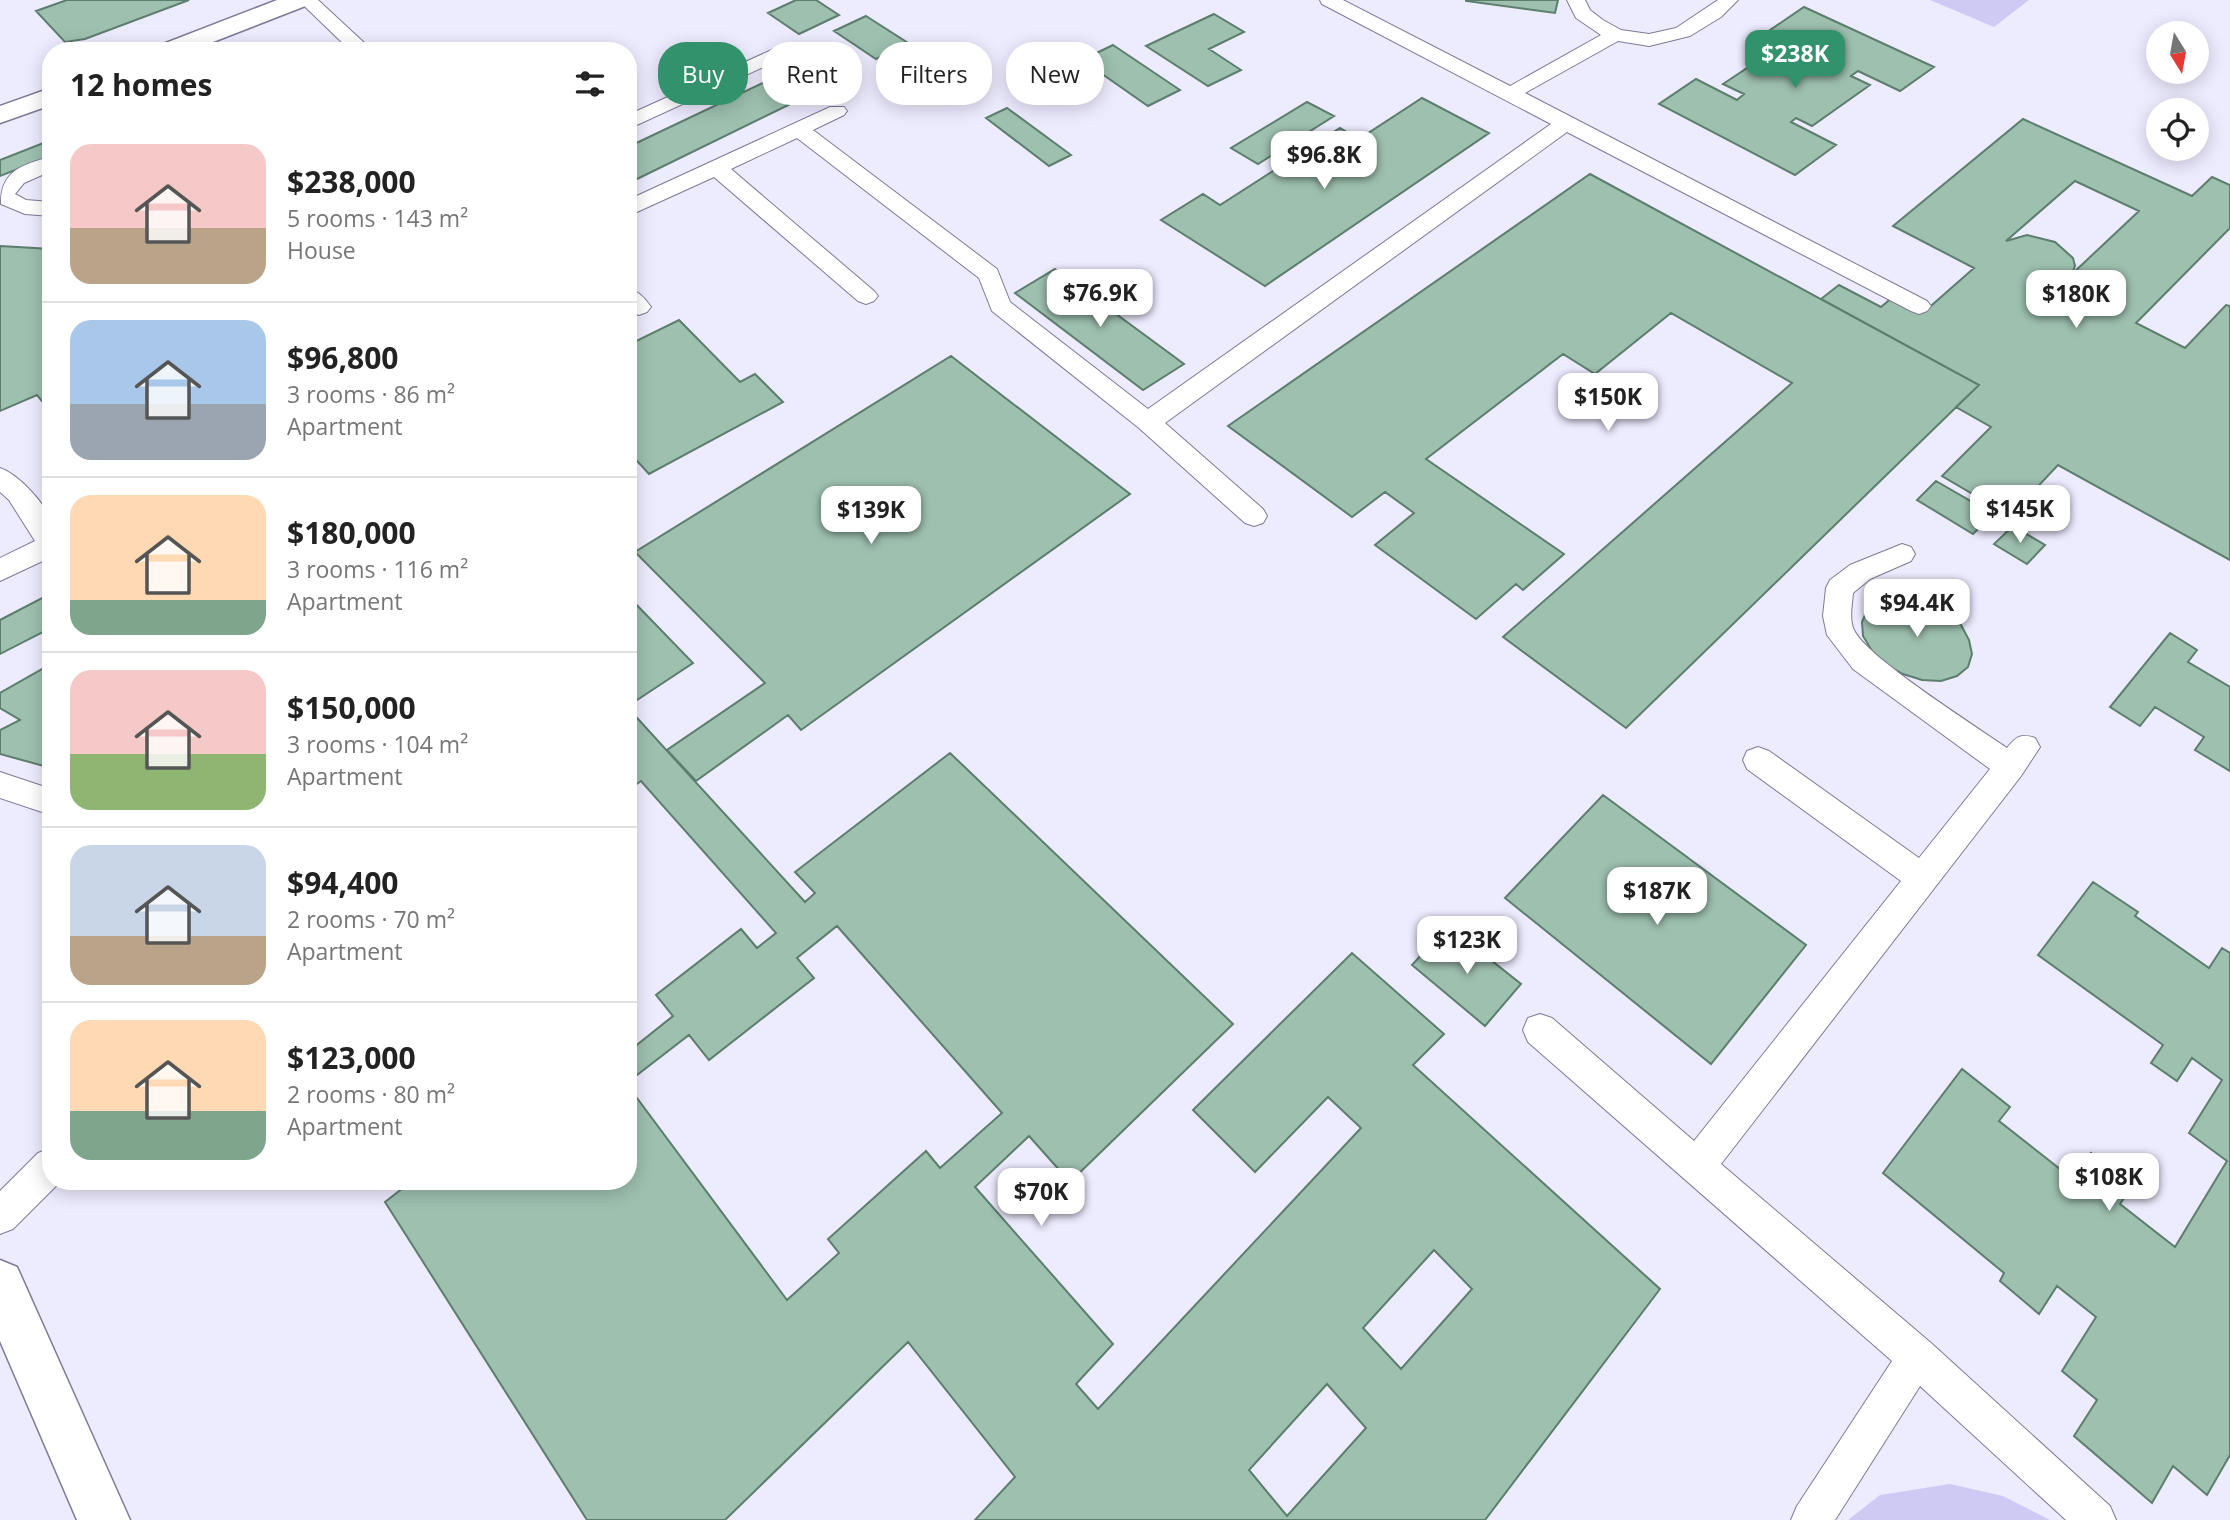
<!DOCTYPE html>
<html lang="en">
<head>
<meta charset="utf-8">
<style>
  :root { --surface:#fff; --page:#f2f2f2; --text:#222; --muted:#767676; --line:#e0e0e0; --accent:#32926c }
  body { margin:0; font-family:"Open Sans",sans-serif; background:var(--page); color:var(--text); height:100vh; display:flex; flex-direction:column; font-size:26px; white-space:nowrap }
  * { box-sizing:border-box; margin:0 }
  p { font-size:23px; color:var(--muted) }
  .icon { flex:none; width:38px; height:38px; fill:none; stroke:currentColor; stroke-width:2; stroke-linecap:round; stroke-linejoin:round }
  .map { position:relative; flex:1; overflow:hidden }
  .panel { position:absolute; left:42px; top:42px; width:595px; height:1148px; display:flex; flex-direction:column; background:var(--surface); border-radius:28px; box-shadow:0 4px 18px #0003 }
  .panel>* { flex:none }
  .banner { position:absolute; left:658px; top:42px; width:665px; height:63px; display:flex; gap:14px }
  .needle { width:46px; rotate:169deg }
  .fabs { position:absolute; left:2146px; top:21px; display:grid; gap:14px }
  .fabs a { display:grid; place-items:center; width:63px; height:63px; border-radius:50%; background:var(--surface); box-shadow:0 4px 18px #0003; font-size:35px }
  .price { position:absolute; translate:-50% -60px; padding:0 16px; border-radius:14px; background:#fff; color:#222; font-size:23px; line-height:46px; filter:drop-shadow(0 2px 4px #0008) }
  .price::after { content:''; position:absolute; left:50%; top:42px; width:21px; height:16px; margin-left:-10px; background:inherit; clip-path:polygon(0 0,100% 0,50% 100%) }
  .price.current { background:var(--accent); color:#fff }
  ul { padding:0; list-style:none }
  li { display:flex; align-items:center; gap:21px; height:175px; padding:0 28px }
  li+li { border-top:2px solid var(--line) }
  li span { display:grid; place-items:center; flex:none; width:196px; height:140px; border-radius:21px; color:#555 }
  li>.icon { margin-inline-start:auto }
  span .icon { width:84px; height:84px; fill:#fffc; stroke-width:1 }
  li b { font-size:30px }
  h2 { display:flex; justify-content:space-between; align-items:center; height:84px; padding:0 28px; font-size:30px }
  .chip { padding:0 24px; border-radius:28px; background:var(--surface); box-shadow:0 4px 18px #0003; font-size:24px; line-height:63px }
  .chip.current { background:var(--accent); color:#fff }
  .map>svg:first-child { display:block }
  .green { fill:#cfcaf4 }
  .building { fill:#9ec0af; stroke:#5d7d6d; stroke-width:2; fill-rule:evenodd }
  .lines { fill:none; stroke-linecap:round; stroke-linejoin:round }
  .lane-casing { stroke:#7e7a97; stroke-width:2 }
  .street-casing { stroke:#7e7a97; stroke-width:3 }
  .lane { fill:#fff; fill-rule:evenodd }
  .street { fill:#fff; fill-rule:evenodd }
</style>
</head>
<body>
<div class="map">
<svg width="2230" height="1520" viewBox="0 0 2230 1520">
  <rect width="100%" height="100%" fill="#edebfe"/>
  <path class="green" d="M1930,0h99l-35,27z
    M1950,1484l53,12 47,24h-202l32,-25z"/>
  <path class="building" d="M67,0h122l-104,39 -20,3 -29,-31z
    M796,0h20l23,15 -40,19 -31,-21z
    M1558,0l-3,13 -89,-12v-1z
    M1804,7l130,60 -34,24 -42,-20 -7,5 19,9 -58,41 -16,-8 -5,4 45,23 -41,30 -136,-71 37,-25 41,21 7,-6 -21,-10 60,-40 20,10 7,-5 -40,-19z
    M1214,14l30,18 -35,17 32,21 -33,16 -62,-40z
    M866,16l42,27 -32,16 -42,-28z
    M1113,45l67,45 -32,16 -66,-46z
    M788,71l29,20 -184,90 -5,-4v-30z
    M1422,98l67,35 -224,153 -104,-66 42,-26 17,11 120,-77 19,11z
    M1307,102l27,14 -76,48 -27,-16z
    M1007,108l64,47 -22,11 -63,-48z
    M2023,119l169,77 20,-19 18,8v43l-94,95 49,25 41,-43 4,1v254l-172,-95 -48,51 -68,-40 49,-49 -35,-20 23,-22 -158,-86 18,-14 42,22 13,-11 30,16 50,-44 -81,-42zM2075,181l64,30 -67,63 3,-8 -2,-8 -18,-16 -28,-7 -21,6z
    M51,140v16l-51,20v-16z
    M1590,174l389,211 -353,343 -123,-91 289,-254 -121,-70 -76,61 -32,-20 -137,105 138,95 -41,36 -7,-6 -40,35 -101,-74 39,-32 -29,-21 -33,25 -124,-91z
    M0,246l51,3v163l-14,-17 -37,16z
    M1055,269l129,95 -41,26 -128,-97z
    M679,320l61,62 15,-8 28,28 -134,72 -21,-23v-106z
    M951,356l179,138 -329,236 -13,-15 -92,66 -29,-31 98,-67 -130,-131z
    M1936,481l57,33 -20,20 -56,-34z
    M2013,526l32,19 -18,19 -33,-20z
    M628,596l65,67 -65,43z
    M44,597l7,11v20l-51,26v-34z
    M1893,597l37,6 31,22 8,15 3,14 -4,13 -11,9 -16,5 -19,-1 -19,-6 -18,-10 -13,-13 -9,-15 -1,-14 5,-12 11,-9z
    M2170,633l27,17 -9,12 42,25v84l-35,-21 9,-13 -49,-30 -15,19 -30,-19z
    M51,664v104l-51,-14v-24l20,-10 -20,-12v-15z
    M628,708l177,194 10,-9 -20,-21 155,-119 283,271 -163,158 -41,-46 -54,51 138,157 -37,40 22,25 263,-281 -33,-31 -73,75 -62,-62 159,-157 92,81 -31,31 247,224 -175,231h-510l40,-43 -107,-135 -183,178h-138l-202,-318 27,-21h216v-95l159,214 52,-47 -11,-14 98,-88 14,17 62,-55 -165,-187 -40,32 17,20 -105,82 -20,-25 -61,47v-30l45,-36 -17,-21 85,-66 16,19 19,-15 -135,-152 -13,9zM1434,1250l38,39 -71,80 -38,-41zM1327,1384l39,44 -79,88 -38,-46z
    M1603,795l203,150 -95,119 -206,-166z
    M2093,882l45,30 -3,4 74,52 13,-20 8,5v502l-23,40 -34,-29 -21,37 -78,-67 23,-36 -35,-29 34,-54 -39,-31 -18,28 -39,-33 4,-8 -121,-100 79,-104 48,38 -11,14 75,59 17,-27 42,32 -13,19 55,43 52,-86 -38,-28 33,-53 -30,-22 -15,23 -26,-18 12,-18 -125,-90z
    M1448,926l73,58 -36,42 -73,-61z"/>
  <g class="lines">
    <defs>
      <path id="lane" d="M298,0h20l55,51h-22z
        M1320,0h23l167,86 91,-51 -25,-17 -9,-18h18l5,10 13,10 18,10 28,4 27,-6 42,-28h20l-17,17 -31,19 -41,10 -31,-5 -93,52 402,208 4,5 -4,5 -8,3 -8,-3 -344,-179 -402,291 98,86 4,7 -4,7 -9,3 -9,-3 -106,-95 -147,-117 -13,-33 -182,-140 -66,31 143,122 4,5 -4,5 -8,3 -8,-3 -144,-124 -86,39v-16l202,-93h14l3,4 -3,4 -31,15 184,139 13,33 138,107 403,-285 -229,-120z
        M776,48l10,6 -3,4 -155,71v-14z
        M51,157v14l-27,12 -9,11 11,6 25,2v14l-26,-2 -24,-10c-1,-33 22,-40 50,-47z
        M628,288c10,3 17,10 23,19l-4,5 -8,3 -11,-5z
        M0,468c18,6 48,37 51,56 1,10 0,22 0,33l-51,24v-23l35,-17 -26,-41 -9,-8z
        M1902,544l9,3 4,7 -4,7 -41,18 -17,14c-1,12 -4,26 1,37 12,27 123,97 153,118 9,-11 14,-15 28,-10l5,9 -19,29 -300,388 210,179 179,163 6,14h-50l-146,-134 -85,134h-44l6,-14 95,-145 -364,-319 -5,-12 5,-12 12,-4 12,4 142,123 207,-260 -154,-112 -4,-9 4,-9 11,-4 11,4 150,107 71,-89 -137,-100 -26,-34 -4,-19 3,-28 4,-8 20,-15z
        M0,772l51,17v26l-51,-17z
        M51,1148v33h10l-48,48 -13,5v-43l38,-38z"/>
      <path id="street" d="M277,0h34l-3,5 -118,46h-35l3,-5z
        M51,88v17l-51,18v-17z
        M0,1260l17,7 113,253h-53l-77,-179z"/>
    </defs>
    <use href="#lane" class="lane-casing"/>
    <use href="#street" class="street-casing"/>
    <use href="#lane" class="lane"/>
    <use href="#street" class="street"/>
  </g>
</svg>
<div class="fabs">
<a><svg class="needle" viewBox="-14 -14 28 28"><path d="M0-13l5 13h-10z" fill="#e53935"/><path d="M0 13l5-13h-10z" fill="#767676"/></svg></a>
<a><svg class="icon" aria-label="locate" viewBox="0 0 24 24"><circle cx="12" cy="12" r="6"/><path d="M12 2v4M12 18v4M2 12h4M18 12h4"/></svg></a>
</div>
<b class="price current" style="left:1795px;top:90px">$238K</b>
<b class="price" style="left:1324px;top:191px">$96.8K</b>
<b class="price" style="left:1100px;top:329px">$76.9K</b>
<b class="price" style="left:2076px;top:330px">$180K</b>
<b class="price" style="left:1608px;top:433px">$150K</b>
<b class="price" style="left:2020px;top:545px">$145K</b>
<b class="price" style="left:871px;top:546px">$139K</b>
<b class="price" style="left:1917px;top:639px">$94.4K</b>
<b class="price" style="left:1657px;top:927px">$187K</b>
<b class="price" style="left:1467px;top:976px">$123K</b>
<b class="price" style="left:2109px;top:1213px">$108K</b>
<b class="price" style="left:1041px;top:1228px">$70K</b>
<div class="banner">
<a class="chip current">Buy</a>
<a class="chip">Rent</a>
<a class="chip">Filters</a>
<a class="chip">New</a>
</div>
<section class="panel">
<h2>12 homes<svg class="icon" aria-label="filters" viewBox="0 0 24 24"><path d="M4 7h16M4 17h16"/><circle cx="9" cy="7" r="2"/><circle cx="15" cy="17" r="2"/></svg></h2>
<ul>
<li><span style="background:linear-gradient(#f6c9c9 60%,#b9a48a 0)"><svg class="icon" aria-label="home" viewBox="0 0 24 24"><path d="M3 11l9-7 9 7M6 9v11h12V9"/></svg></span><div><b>$238,000</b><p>5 rooms · 143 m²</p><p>House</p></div></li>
<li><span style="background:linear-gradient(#a9c7e8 60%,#9aa5b1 0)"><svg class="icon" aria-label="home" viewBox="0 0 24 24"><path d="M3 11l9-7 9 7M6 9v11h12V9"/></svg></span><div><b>$96,800</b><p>3 rooms · 86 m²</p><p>Apartment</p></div></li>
<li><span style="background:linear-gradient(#ffd9b3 75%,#7fa58c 0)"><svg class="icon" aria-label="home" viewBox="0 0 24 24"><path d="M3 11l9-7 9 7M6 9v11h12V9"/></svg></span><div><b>$180,000</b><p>3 rooms · 116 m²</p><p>Apartment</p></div></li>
<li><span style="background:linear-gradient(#f6c9c9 60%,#8fb573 0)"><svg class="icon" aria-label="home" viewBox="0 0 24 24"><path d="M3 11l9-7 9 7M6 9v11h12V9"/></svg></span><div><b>$150,000</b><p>3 rooms · 104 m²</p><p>Apartment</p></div></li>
<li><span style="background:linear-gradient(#c9d6e8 65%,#b9a48a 0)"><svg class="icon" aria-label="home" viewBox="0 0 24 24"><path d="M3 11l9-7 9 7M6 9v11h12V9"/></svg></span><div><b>$94,400</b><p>2 rooms · 70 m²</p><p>Apartment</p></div></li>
<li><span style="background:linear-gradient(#ffd9b3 65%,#7fa58c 0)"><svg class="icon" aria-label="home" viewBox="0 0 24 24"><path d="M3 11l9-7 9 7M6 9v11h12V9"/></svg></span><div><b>$123,000</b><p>2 rooms · 80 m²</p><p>Apartment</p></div></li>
</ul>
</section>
</div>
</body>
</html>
